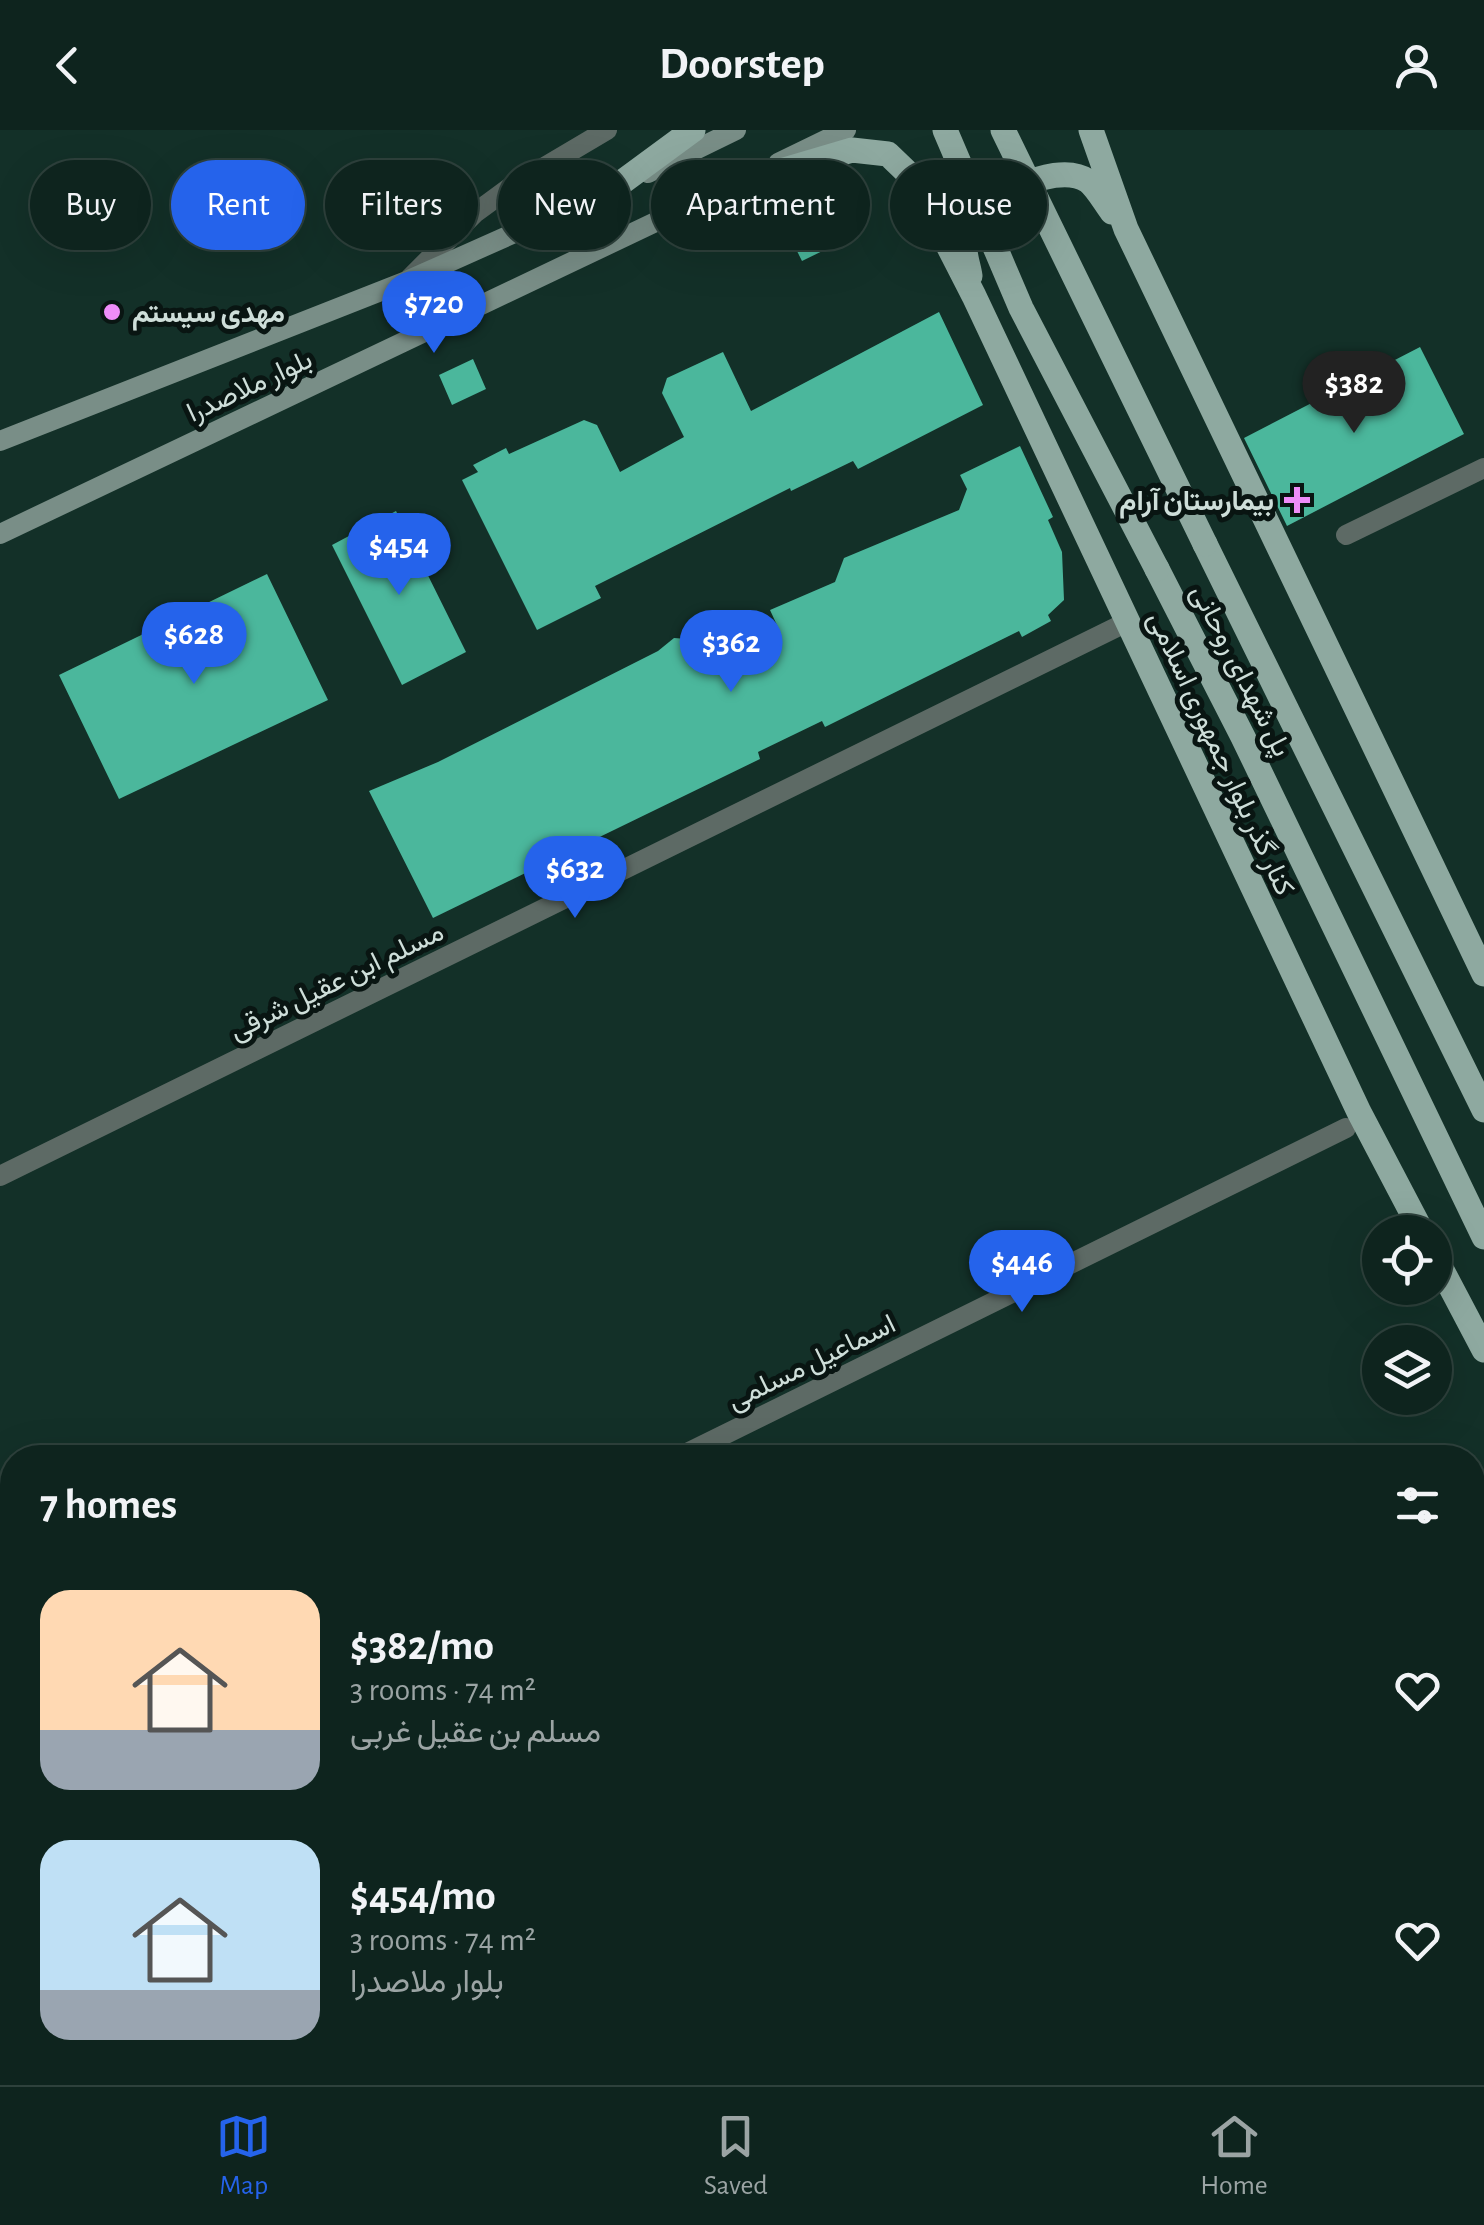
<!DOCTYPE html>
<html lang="en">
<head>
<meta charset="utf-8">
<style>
  :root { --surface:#0e241e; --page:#1c302b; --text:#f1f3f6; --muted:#9ba4a4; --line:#2e413c; --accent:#2563eb }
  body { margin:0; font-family:"Alegreya Sans",Vazirmatn,sans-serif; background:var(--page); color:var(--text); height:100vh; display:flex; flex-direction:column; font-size:38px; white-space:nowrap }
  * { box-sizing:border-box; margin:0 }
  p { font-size:32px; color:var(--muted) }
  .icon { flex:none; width:55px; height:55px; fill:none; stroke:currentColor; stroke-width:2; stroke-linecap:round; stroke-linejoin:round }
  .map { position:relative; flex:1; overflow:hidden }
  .side { position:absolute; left:0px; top:1315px; width:1485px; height:640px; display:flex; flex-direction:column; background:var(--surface); border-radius:40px 40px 0 0; box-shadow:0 10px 40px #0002,0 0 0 2px var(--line) }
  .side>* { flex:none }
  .guide { position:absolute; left:30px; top:30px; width:1425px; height:90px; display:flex; gap:20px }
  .tools { position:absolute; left:1362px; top:1085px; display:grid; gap:20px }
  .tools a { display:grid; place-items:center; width:90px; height:90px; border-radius:50%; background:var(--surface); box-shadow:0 10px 40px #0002,0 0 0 2px var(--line); font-size:50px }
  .price { position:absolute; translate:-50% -85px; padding:0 22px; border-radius:35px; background:var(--accent); color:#fff; font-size:32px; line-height:65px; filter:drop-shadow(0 2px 5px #0008) }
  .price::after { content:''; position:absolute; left:50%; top:60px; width:30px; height:22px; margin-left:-15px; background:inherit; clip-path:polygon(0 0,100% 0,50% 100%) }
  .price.active { background:#222; color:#fff }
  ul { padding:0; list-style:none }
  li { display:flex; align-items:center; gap:30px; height:250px; padding:0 40px }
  li span { display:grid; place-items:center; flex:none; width:280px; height:200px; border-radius:30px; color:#555 }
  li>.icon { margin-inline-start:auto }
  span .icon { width:120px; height:120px; fill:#fffc; stroke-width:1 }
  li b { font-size:42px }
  h2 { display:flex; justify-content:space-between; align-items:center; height:120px; padding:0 40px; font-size:42px }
  .tag { padding:0 35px; border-radius:45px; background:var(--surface); box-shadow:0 10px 40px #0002,0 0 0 2px var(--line); font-size:35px; line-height:90px }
  .tag.active { background:var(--accent); color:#fff }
  header { display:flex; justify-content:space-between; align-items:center; height:130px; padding:0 40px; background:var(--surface); font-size:45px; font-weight:600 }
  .tabs { display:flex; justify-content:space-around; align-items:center; height:140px; border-top:2px solid var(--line); background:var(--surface); font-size:28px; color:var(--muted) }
  .tabs a { display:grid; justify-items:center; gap:5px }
  .tabs .active { color:var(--accent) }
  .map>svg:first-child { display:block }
  .green { fill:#0c4235 }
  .building { fill:#4bb79c }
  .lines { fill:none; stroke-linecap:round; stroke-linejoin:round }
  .street { stroke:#5d6a65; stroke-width:20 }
  .secondary { stroke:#798e87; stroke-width:20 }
  .primary { stroke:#8ea9a0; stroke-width:25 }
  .primary-bridge { stroke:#8ea9a0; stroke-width:25 }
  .poi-dot { fill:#ee8cf8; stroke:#091512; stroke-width:4 }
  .labels { text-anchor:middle; stroke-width:10; stroke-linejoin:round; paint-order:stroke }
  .poi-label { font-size:28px; font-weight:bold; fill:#ceded9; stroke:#091512; text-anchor:start }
  .street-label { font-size:28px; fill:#ceded9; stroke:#091512 }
</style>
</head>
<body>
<header><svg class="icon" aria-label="back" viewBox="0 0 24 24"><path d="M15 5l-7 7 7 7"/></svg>Doorstep<svg class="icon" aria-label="person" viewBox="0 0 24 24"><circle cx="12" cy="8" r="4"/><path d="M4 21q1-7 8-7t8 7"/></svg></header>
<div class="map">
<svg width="1484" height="1955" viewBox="0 0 1484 1955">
  <rect width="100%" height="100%" fill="#133028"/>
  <path class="green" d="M229,1943h106l6,12h-106z"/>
  <path class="building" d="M823,67l22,43 -43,21 -21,-42z
    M939,182l44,93 -125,64 -5,-8 -62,30 -1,-3 -195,98 6,12 -64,32 -75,-150 16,-8 -5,-7 33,-17 3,6 75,-34 13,5 23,47 64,-35 -22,-44 5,-15 56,-26 28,59z
    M1420,217l44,87 -177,92 -43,-88z
    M473,229l13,30 -34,16 -13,-30z
    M1020,316l33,71 -5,3 14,32 2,48 -16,15 3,6 -29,16 -3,-6 -194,96 -3,-6 -64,31 2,7 -327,159 -64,-127 69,-29 220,-111 16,-13 28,2 13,27 66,-33 -11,-24 65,-28 9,-24 115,-48 8,-21 -7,-14z
    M396,381l70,141 -64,33 -70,-140z
    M267,444l61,126 -209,99 -60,-124z"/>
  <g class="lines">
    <path class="street" d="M410,148l65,-65 34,-25 98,-58
      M1346,405l138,-67
      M0,1046l1127,-554
      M677,1328l669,-330
      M1472,1498l12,-6
      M0,1545l12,26
      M0,1661l12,-6
      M1472,1790l12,-6
      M0,1932l12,-6
      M189,1942l6,13
      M930,1942l6,13
      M992,1942l6,13
      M541,1955l26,-13
      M1129,1955l27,-13"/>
    <path class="secondary" d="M778,33l68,-33
      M648,43l88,-43
      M0,311l409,-161 213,-95
      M0,404l748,-356"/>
    <path class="primary" d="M1091,0l35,99 358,745
      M737,54l115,-34 36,4 26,25 60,117 385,816 63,120
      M610,61l83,-61
      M970,146c-1,-9 -6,-21 -5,-30 3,-40 88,-89 123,-65 9,7 17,22 24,31
      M1205,414l279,566
      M1157,439l86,168 241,500
      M1435,1127l49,93"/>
    <path class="primary-bridge" d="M945,0l76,178 136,261
      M1003,0l202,414"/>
  </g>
  <g class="poi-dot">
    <circle cx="112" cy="182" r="10"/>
    <path d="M1292 355h10v10h10v10h-10v10h-10v-10h-10v-10h10z"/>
  </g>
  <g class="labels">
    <g class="poi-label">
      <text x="132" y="192">مهدی سیستم</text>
      <text x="1274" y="380" text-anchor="end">بیمارستان آرام</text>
    </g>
    <g class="street-label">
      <text transform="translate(249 255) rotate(-25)" y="10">بلوار ملاصدرا</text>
      <text transform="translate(1242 540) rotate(63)" y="10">پل شهدای روحانی</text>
      <text transform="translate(1222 623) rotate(65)" y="10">کنار گذر بلوار جمهوری اسلامی</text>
      <text transform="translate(336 850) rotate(-26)" y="10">مسلم ابن عقیل شرقی</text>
      <text transform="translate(811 1231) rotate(-26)" y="10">اسماعیل مسلمی</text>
    </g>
  </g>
</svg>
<div class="tools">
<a><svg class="icon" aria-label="locate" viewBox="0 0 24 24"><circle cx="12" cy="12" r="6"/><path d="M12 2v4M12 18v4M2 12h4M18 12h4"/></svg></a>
<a><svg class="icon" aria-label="layers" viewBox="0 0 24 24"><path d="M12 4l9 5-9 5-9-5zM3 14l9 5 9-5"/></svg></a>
</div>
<b class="price" style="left:434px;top:226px">$720</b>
<b class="price active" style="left:1354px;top:306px">$382</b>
<b class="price" style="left:399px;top:468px">$454</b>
<b class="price" style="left:194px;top:557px">$628</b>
<b class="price" style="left:731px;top:565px">$362</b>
<b class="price" style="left:575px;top:791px">$632</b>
<b class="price" style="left:1022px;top:1185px">$446</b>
<div class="guide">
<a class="tag">Buy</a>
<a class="tag active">Rent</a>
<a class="tag">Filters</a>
<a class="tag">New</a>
<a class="tag">Apartment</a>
<a class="tag">House</a>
</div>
<section class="side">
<h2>7 homes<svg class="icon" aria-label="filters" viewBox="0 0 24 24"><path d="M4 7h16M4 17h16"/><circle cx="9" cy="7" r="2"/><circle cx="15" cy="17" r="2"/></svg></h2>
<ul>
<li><span style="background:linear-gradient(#ffd9b3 70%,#9aa5b1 0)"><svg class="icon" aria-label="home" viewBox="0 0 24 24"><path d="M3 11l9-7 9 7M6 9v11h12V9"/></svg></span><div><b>$382/mo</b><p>3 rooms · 74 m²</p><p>مسلم بن عقیل غربی</p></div><svg class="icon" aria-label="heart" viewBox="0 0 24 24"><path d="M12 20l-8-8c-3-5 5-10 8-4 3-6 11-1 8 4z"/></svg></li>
<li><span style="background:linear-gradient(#bfe0f5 75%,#9aa5b1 0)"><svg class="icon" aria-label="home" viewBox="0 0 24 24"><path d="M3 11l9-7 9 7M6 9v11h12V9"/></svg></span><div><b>$454/mo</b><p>3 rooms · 74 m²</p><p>بلوار ملاصدرا</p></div><svg class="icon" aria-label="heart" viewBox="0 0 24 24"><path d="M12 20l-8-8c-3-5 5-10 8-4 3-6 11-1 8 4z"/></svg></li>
</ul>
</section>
</div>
<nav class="tabs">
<a class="active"><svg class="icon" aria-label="map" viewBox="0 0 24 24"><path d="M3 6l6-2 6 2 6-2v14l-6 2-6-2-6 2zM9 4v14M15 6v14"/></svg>Map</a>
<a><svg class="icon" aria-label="saved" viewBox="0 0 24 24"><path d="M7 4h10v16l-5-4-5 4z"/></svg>Saved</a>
<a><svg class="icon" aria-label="home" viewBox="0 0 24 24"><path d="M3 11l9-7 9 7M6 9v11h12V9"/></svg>Home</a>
</nav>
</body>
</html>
